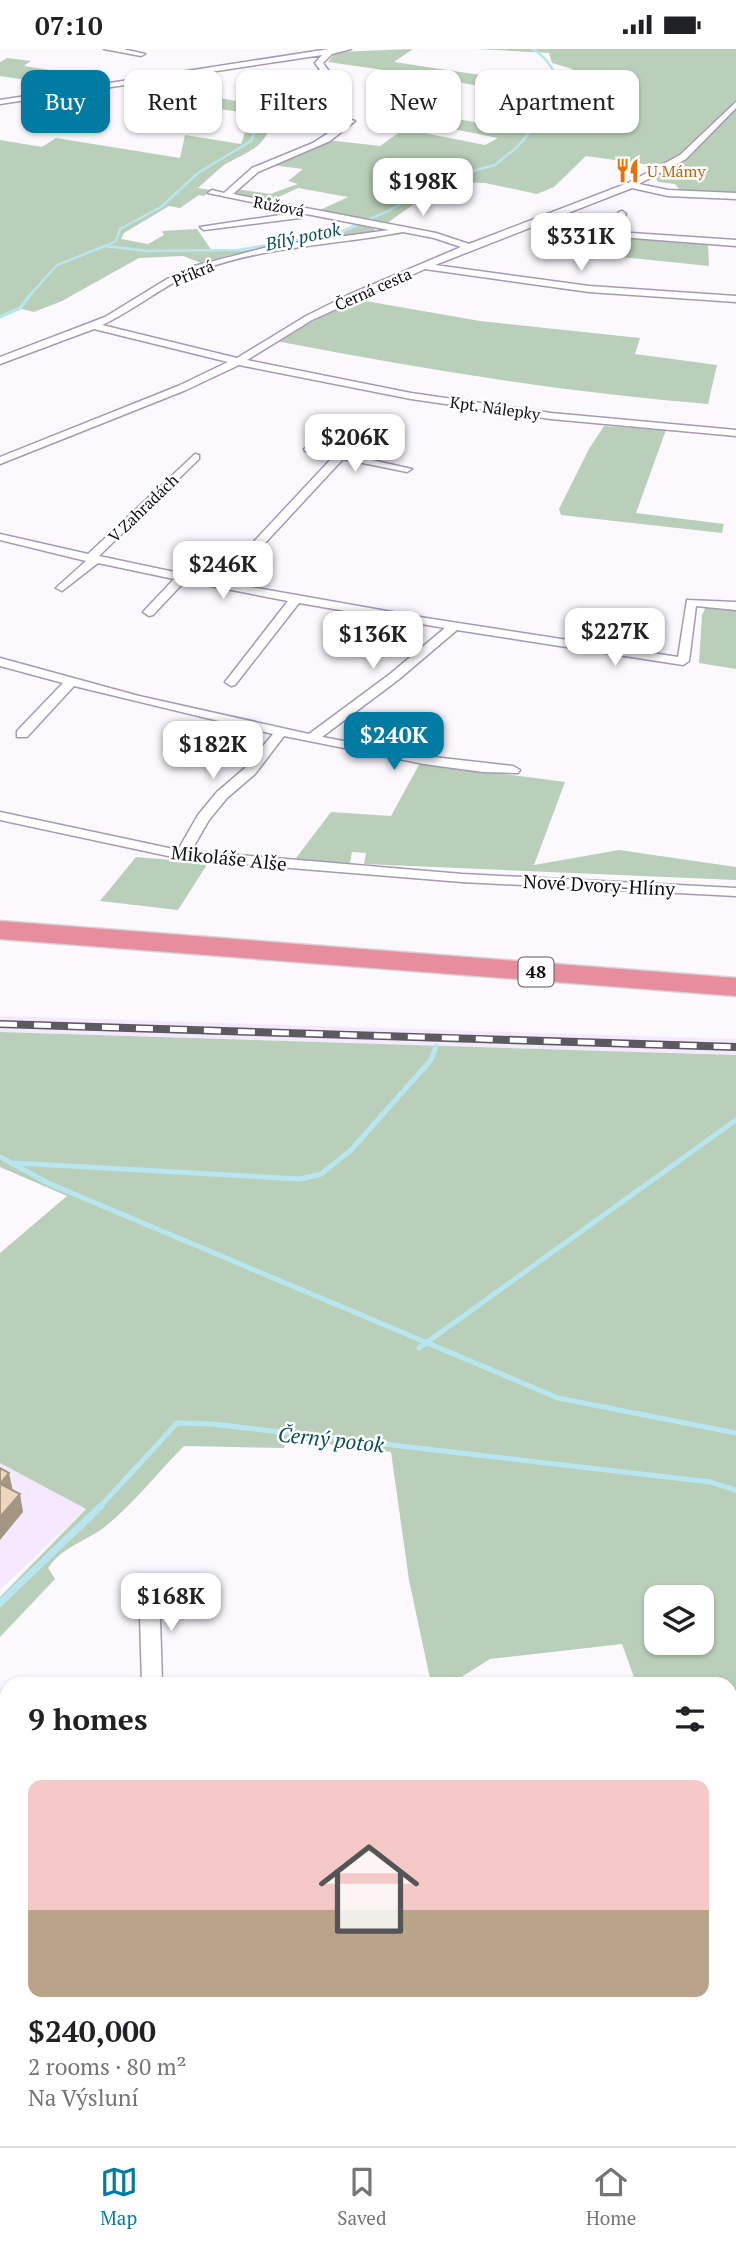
<!DOCTYPE html>
<html lang="en">
<head>
<meta charset="utf-8">
<style>
  :root { --surface:#fff; --page:#f2f2f2; --text:#202124; --muted:#757577; --line:#e0e0e0; --accent:#027ba2 }
  body { margin:0; font-family:"PT Serif",serif; background:var(--page); color:var(--text); height:100vh; display:flex; flex-direction:column; font-size:26px; white-space:nowrap }
  * { box-sizing:border-box; margin:0 }
  p { font-size:23px; color:var(--muted) }
  .icon { flex:none; width:38px; height:38px; fill:none; stroke:currentColor; stroke-width:2; stroke-linecap:round; stroke-linejoin:round }
  .map { position:relative; flex:1; overflow:hidden }
  .side { position:absolute; left:0px; top:1628px; width:737px; height:471px; display:flex; flex-direction:column; background:var(--surface); border-radius:21px 21px 0 0; box-shadow:0 2px 5px #0004 }
  .side>* { flex:none }
  .guide { position:absolute; left:21px; top:21px; width:695px; height:63px; display:flex; gap:14px }
  .buttons { position:absolute; left:644px; top:1536px; display:grid; gap:14px }
  .buttons a { display:grid; place-items:center; width:70px; height:70px; border-radius:14px; background:var(--surface); box-shadow:0 2px 5px #0004; font-size:35px }
  .price { position:absolute; translate:-50% -60px; padding:0 16px; border-radius:14px; background:#fff; color:#222; font-size:23px; line-height:46px; filter:drop-shadow(0 2px 4px #0008) }
  .price::after { content:''; position:absolute; left:50%; top:42px; width:21px; height:16px; margin-left:-10px; background:inherit; clip-path:polygon(0 0,100% 0,50% 100%) }
  .price.active { background:var(--accent); color:#fff }
  ul { padding:0; list-style:none }
  li { display:grid; align-content:center; gap:14px; height:371px; padding:0 28px }
  li span { display:grid; place-items:center; height:217px; border-radius:14px; color:#555 }
  li>.icon { margin-inline-start:auto }
  span .icon { width:126px; height:126px; fill:#fffc; stroke-width:1 }
  li b { font-size:30px }
  h2 { display:flex; justify-content:space-between; align-items:center; height:84px; padding:0 28px; font-size:30px }
  .chip { padding:0 24px; border-radius:14px; background:var(--surface); box-shadow:0 2px 5px #0004; font-size:24px; line-height:63px }
  .chip.active { background:var(--accent); color:#fff }
  .status { display:flex; justify-content:space-between; align-items:center; height:49px; padding:0 35px; background:var(--surface); direction:ltr }
  .status svg { height:19px; fill:currentColor }
  .dock { display:flex; justify-content:space-around; align-items:center; height:98px; border-top:2px solid var(--line); background:var(--surface); font-size:19px; color:var(--muted) }
  .dock a { display:grid; justify-items:center; gap:4px }
  .dock .active { color:var(--accent) }
  .map>svg:first-child { display:block }
  .built { fill:#f5e9ff }
  .green { fill:#bacfb9; fill-rule:evenodd }
  .lines { fill:none; stroke-linecap:round; stroke-linejoin:round }
  .stream-far3 { stroke:#b8e6f0; stroke-width:2.5 }
  .stream-far2 { stroke:#b8e6f0; stroke-width:3.5 }
  .stream-far1 { stroke:#b8e6f0; stroke-width:5 }
  .stream { stroke:#b8e6f0; stroke-width:7 }
  .street-casing { stroke:#a799b4; stroke-width:3 }
  .highway-casing { stroke:#d4d3d5; stroke-width:3 }
  .street { fill:#fff; fill-rule:evenodd }
  .highway { fill:#e88d9e; fill-rule:evenodd }
  .rail-casing { stroke:#5d5961; stroke-width:8 }
  .rail { stroke:#fff; stroke-width:5; stroke-dasharray:17; stroke-linecap:butt }
  .shaded-wall { fill:#a59684 }
  .building { fill:#ecd7bd; stroke:#a59684; stroke-width:2 }
  .labels { text-anchor:middle; stroke-width:5; stroke-linejoin:round; paint-order:stroke }
  .far-food-label { font-size:16px; fill:#c56008; stroke:#fff; text-anchor:start }
  .far-street-label { font-size:16px; fill:#100b14; stroke:#fff }
  .far-water-label { font-size:18px; font-style:italic; fill:#0b4e59; stroke:#fff }
  .shield { fill:#fff; stroke:#58545a; stroke-width:2 }
  .shield-label { font-size:18px; font-weight:bold; fill:#100b14 }
  .street-label { font-size:19px; fill:#100b14; stroke:#fff }
  .water-label { font-size:21px; font-style:italic; fill:#0b4e59; stroke:#fff }
</style>
</head>
<body>
<div class="status"><b>07:10</b><svg viewBox="0 0 49 12"><path d="M0 12V9h3v3zM5 12V6h3v6zM10 12V3h3v9zM15 12V0h3v12zM26 1h20v11H26zM47 4h2v5h-2z"/></svg></div>
<div class="map">
<svg width="736" height="2097" viewBox="0 0 736 2097">
  <rect width="100%" height="100%" fill="#fbf8fe"/>
  <path class="built" d="M0,967l736,23v16l-736,-23z
    M0,1414l86,46 -86,81z"/>
  <path class="green" d="M413,0l-19,13 160,24 28,1 -10,-18 -20,-6 -3,-10 -72,-4h259v145l-58,-2 1,-3 -4,-5 -17,-2 -2,-3 4,-4 -3,-9 -71,-10 -32,31 -17,7 -52,-11 -32,-1 -1,5 -31,12 -35,25 -66,-14 28,-13 -50,-9 -28,13 -33,-6v-6l33,5 28,-10 -10,-3 15,-12 -32,-4 57,-25 52,6 24,-17 81,16 13,-7 -95,-19 10,-8 78,14 30,-31 -89,-17 -104,-15 8,-10z
    M7,9l24,3 -7,5 33,5 -18,11 -39,-6v-14z
    M292,31l20,4 -18,21 -43,16 18,3c-1,24 -28,30 -45,41 -9,7 -17,15 -26,23l13,2 -7,6 -5,-1 -19,13 -11,-2 -45,27 -3,6 27,5 16,-9 -2,-4 35,-2 15,22h28l61,-9 36,-7 23,-10 15,3 -1,3 -144,24 -29,8 -18,-7 -44,2 -77,43 -28,11 -12,-3 -22,8v-177l42,7 14,-9 124,20 5,-23 56,9 9,-27 -2,-4 -110,-15 17,-3 8,-7 107,19 22,-15z
    M587,184l121,11 1,22 -136,-14z
    M354,250l126,22 160,17 -5,16 82,11 -9,39c-145,-12 -288,-35 -432,-63z
    M604,377l62,4 -30,83 88,11 -2,9 -161,-18 -2,-6 30,-60z
    M706,558l30,2v60l-37,-6 3,-48z
    M420,714l145,19 -31,83 85,-15 117,17v13l-372,-16 2,-11 -14,-1 -2,11 -43,-1 -11,-4 35,-46 60,4z
    M136,808l72,6 -30,47 -78,-9z
    M0,983l736,23v694l-6,1v-67h-94l-14,-39 -132,15 -38,24h-21l-22,-103 -18,-128 -105,-13 -2,9 -100,-2c-26,26 -50,57 -78,80 -19,15 -43,20 -58,42l7,11 -55,58v-40l86,-88 -86,-46v-210l67,-57 -67,-29zM656,1549h46v45h-46z
    M0,1753l7,3v335h66v6h-73z"/>
  <g class="lines">
    <path class="stream-far3" d="M106,197l10,-5 4,-12 41,-22 37,-34 53,-32 11,-26 37,-25 1,-10 -3,-4
      M29,247l28,-31 48,-19 42,5 91,-1 98,-16 52,-23 59,-33 48,-13 22,-18 53,-61c-19,-8 -16,-26 -38,-37"/>
    <path class="stream-far2" d="M0,268l20,-9 11,-14"/>
    <path class="stream-far1" d="M0,1108l48,26 510,215 178,35
      M16,1114l284,16 21,-5 30,-24 80,-90 5,-14
      M419,1299l317,-228
      M99,1459l78,-85 35,1 498,58 26,8"/>
    <path class="stream" d="M0,1554l101,-97"/>
    <defs>
      <path id="street" d="M104,0h19l22,5 -4,2z
        M329,0h22l-19,5 -9,9 8,11 -30,33 54,14 -25,20 -72,31 -25,22 203,39 33,11 159,-61 52,-28 56,-53v6l-50,51 -47,25 29,6 68,3v6l-68,-3 -36,-8 -197,77 154,21 147,10v6l-147,-10 -164,-23 -113,51 -65,40 164,33 140,20 185,17v6l-185,-17 -140,-20 -172,-34 -53,25 -186,74v-7l178,-71 50,-24 -134,-33 -94,35v-7l105,-40 62,-38 27,-13 78,-20 117,-16 -88,-17 3,2 -4,3 -96,12 -4,-3 100,-15 -92,-19 4,-3 12,3 28,-25 61,-25 32,-21 -52,-13v-6l30,-29 -8,-11 7,-8 -322,49v-4zM403,183l31,6 27,9 -113,48 -42,21 -69,42 -135,-33c35,-16 63,-42 99,-55 65,-24 135,-25 202,-38z
        M622,162l4,3 -10,18 120,8v6l-129,-10 -1,-2 13,-22z
        M309,397l103,23 -5,3 -64,-13 -115,124 198,35 252,39 9,-57 49,2v8l-40,-4 -7,55 -6,4 -226,-35 -59,50 -76,57 102,19 89,10 7,4 -2,3 -35,-1 -59,-8 -140,-28 -29,38 -28,24 -18,22 -18,31 271,23 274,14v8l-274,-14 -280,-23 -182,-39v-8l178,38 20,-35 19,-23 28,-24 28,-34 -199,-48 -47,51h-10v-6l46,-48 -63,-17v-8l139,38 170,38 81,-60 55,-46 -146,-25 -64,82 -4,1 -6,-4 63,-81 -103,-20 -32,34 -4,1 -6,-4 31,-33 -76,-16 -36,28 -6,-3 2,-2 28,-25 -86,-21v-6l88,20 107,-100 4,1v4l-100,97 118,25 116,-124 -28,-6 -1,-2z
        M149,1527l7,3 3,6 3,98h-20l-3,-98 3,-6z
        M0,1729l7,2v20l-7,-2z
        M730,1796l6,3v22l-6,-3z"/>
      <path id="highway" d="M0,872l736,57v18l-736,-57z"/>
    </defs>
    <use href="#street" class="street-casing"/>
    <use href="#highway" class="highway-casing"/>
    <use href="#street" class="street"/>
    <use href="#highway" class="highway"/>
    <defs>
      <path id="rail" d="M0,975l736,23"/>
    </defs>
    <use href="#rail" class="rail-casing"/>
    <use href="#rail" class="rail"/>
  </g>
  <path class="shaded-wall" d="M9,1424l4,18 -13,-7z
    M20,1445l3,18 -23,28v-23z"/>
  <path class="building" d="M0,1419l9,5 -9,11 20,10 -20,23z"/>
  <defs>
    <symbol id="restaurant-bare" viewBox="-9 -9 18 18"><path d="M-5-6h1v4h1v-4h1v4h1v-4h1v5L-1.5 .5V6h-2V.5L-5-1ZM5-6V6H3V1.5H1.5Q1.5-4 5-6Z" fill="#e8710a" stroke="#fff" stroke-width="2.5" paint-order="stroke"/></symbol>
  </defs>
  <g fill-rule="evenodd">
    <use href="#restaurant-bare" x="610" y="104" width="35" height="35"/>
  </g>
  <g class="labels">
    <g class="far-food-label">
      <text x="647" y="128">U Mámy</text>
    </g>
    <g class="far-street-label">
      <text transform="translate(279 157) rotate(11)" y="6">Růžová</text>
      <text transform="translate(193 224) rotate(-23)" y="6">Příkrá</text>
      <text transform="translate(373 240) rotate(-24)" y="6">Černá cesta</text>
      <text transform="translate(495 359) rotate(8)" y="6">Kpt. Nálepky</text>
      <text transform="translate(143 459) rotate(-44)" y="6">V Zahradách</text>
    </g>
    <g class="far-water-label">
      <text transform="translate(303 188) rotate(-12)" y="6">Bílý potok</text>
    </g>
    <rect class="shield" x="518.5" y="908.5" width="35" height="29" rx="5"/>
    <g class="shield-label">
      <text x="536" y="929">48</text>
    </g>
    <g class="street-label">
      <text transform="translate(229 809) rotate(6)" y="7">Mikoláše Alše</text>
      <text transform="translate(599 836) rotate(3)" y="7">Nové Dvory-Hlíny</text>
    </g>
    <g class="water-label">
      <text transform="translate(331 1391) rotate(6)" y="7">Černý potok</text>
    </g>
  </g>
</svg>
<div class="buttons">
<a><svg class="icon" aria-label="layers" viewBox="0 0 24 24"><path d="M12 4l9 5-9 5-9-5zM3 14l9 5 9-5"/></svg></a>
</div>
<b class="price" style="left:423px;top:169px">$198K</b>
<b class="price" style="left:581px;top:224px">$331K</b>
<b class="price" style="left:355px;top:425px">$206K</b>
<b class="price" style="left:223px;top:552px">$246K</b>
<b class="price" style="left:615px;top:619px">$227K</b>
<b class="price" style="left:373px;top:622px">$136K</b>
<b class="price active" style="left:394px;top:723px">$240K</b>
<b class="price" style="left:213px;top:732px">$182K</b>
<b class="price" style="left:171px;top:1584px">$168K</b>
<div class="guide">
<a class="chip active">Buy</a>
<a class="chip">Rent</a>
<a class="chip">Filters</a>
<a class="chip">New</a>
<a class="chip">Apartment</a>
</div>
<section class="side">
<h2>9 homes<svg class="icon" aria-label="filters" viewBox="0 0 24 24"><path d="M4 7h16M4 17h16"/><circle cx="9" cy="7" r="2"/><circle cx="15" cy="17" r="2"/></svg></h2>
<ul>
<li><span style="background:linear-gradient(#f6c9c9 60%,#b9a48a 0)"><svg class="icon" aria-label="home" viewBox="0 0 24 24"><path d="M3 11l9-7 9 7M6 9v11h12V9"/></svg></span><div><b>$240,000</b><p>2 rooms · 80 m²</p><p>Na Výsluní</p></div></li>
</ul>
</section>
</div>
<nav class="dock">
<a class="active"><svg class="icon" aria-label="map" viewBox="0 0 24 24"><path d="M3 6l6-2 6 2 6-2v14l-6 2-6-2-6 2zM9 4v14M15 6v14"/></svg>Map</a>
<a><svg class="icon" aria-label="saved" viewBox="0 0 24 24"><path d="M7 4h10v16l-5-4-5 4z"/></svg>Saved</a>
<a><svg class="icon" aria-label="home" viewBox="0 0 24 24"><path d="M3 11l9-7 9 7M6 9v11h12V9"/></svg>Home</a>
</nav>
</body>
</html>
